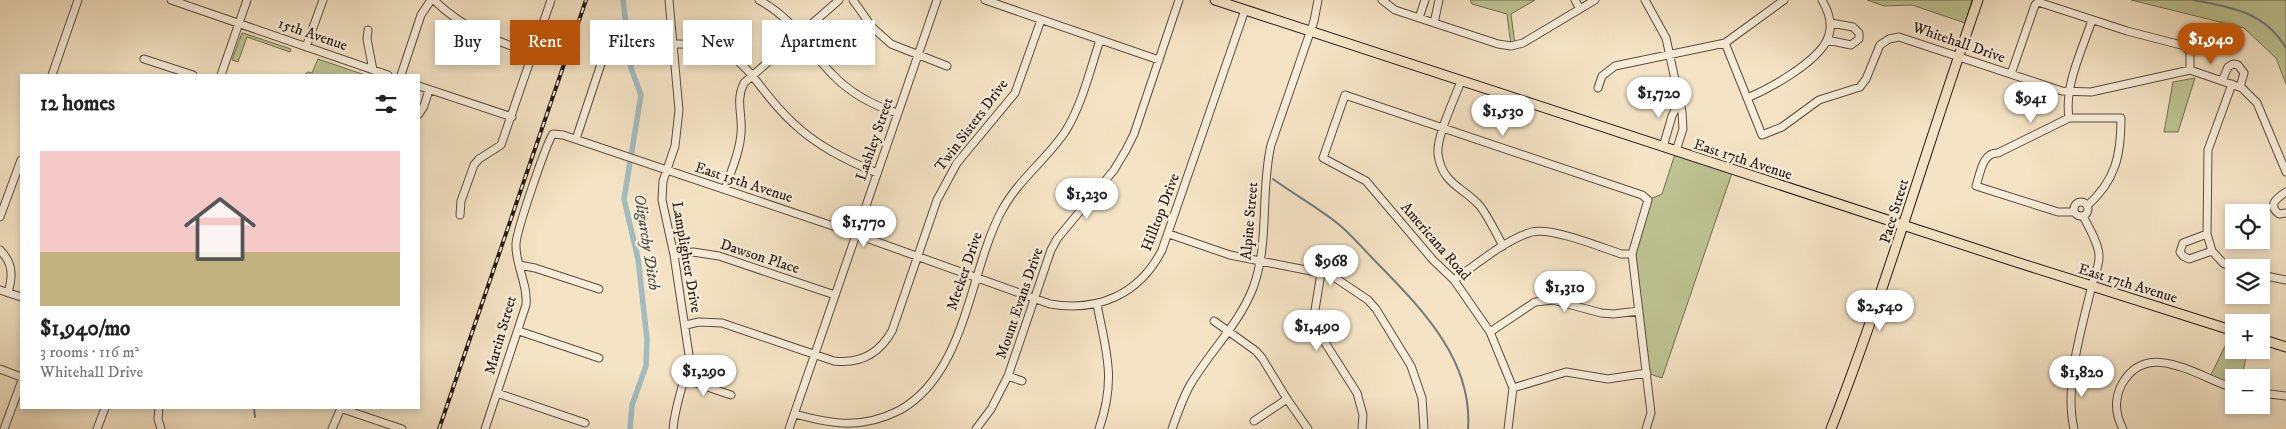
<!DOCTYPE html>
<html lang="en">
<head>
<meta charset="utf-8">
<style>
  :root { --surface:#fff; --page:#f2f2f2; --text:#222; --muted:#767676; --accent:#b45309 }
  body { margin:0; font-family:"IM FELL DW Pica",serif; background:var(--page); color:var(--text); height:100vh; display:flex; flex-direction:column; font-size:19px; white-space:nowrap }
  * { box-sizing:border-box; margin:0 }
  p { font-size:16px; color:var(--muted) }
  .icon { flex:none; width:28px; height:28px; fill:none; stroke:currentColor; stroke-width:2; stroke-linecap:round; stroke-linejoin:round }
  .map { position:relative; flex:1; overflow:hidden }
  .side { position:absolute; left:20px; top:74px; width:400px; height:335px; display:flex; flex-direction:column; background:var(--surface); border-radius:0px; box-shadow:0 2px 8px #0003 }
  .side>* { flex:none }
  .hud { position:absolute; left:435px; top:20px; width:475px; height:45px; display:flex; gap:10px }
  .controls { position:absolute; left:2225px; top:204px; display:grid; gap:10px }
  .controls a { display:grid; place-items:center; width:45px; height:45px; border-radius:0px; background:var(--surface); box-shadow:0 2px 8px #0003; font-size:25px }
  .price { position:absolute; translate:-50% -42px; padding:0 11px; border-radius:18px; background:#fff; color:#222; font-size:16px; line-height:32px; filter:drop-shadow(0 1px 2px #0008) }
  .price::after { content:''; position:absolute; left:50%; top:30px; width:15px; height:11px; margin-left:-8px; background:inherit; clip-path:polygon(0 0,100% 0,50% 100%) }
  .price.active { background:var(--accent); color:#fff }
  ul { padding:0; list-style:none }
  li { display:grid; align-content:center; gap:10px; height:265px; padding:0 20px }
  li span { display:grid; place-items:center; height:155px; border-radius:0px; color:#555 }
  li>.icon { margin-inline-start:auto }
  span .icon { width:90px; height:90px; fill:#fffc; stroke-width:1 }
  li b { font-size:21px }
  h2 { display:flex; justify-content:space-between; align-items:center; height:60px; padding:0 20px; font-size:21px }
  .chip { padding:0 18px; border-radius:0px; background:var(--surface); box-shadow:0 2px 8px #0003; font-size:18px; line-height:45px }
  .chip.active { background:var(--accent); color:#fff }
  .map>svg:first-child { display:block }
  .green { fill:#bdc392; stroke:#726e53 }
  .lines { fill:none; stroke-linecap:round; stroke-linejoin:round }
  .stream { stroke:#717a7b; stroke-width:2 }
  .canal { stroke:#a1bbbf; stroke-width:5.5 }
  .minor-casing { stroke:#5b4c40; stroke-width:9 }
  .major-casing { stroke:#281914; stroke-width:11 }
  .minor { stroke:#f8edd9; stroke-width:7 }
  .major { stroke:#f4e3c4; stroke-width:9 }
  .rail-casing { stroke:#281914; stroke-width:4 }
  .rail { stroke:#f8edd9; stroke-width:2; stroke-dasharray:5.5; stroke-linecap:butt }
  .labels { text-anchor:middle; stroke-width:5; stroke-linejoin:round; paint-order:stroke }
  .street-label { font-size:15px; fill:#281914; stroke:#f8edd9 }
  .water-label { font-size:16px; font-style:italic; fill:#525250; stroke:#f8edd9 }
</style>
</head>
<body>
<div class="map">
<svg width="2286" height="429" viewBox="0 0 2286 429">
  <rect width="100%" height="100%" fill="#f4e3c4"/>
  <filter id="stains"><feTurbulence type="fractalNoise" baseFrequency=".004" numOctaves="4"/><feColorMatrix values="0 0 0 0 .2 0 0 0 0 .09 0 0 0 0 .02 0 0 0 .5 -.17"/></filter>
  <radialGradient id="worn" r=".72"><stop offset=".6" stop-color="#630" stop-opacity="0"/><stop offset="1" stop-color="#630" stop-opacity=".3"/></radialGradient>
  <path class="green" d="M1470,0h65l-24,14 4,31 -4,1 -4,-32 -35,-10z
    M1867,0h105l-7,23 -53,-18 -28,1z
    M2131,0h155v84l-10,-26 -32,-30z
    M242,33h1l48,16 -1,3 -43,-15 -9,25 -6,-2z
    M318,59l47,16h-61l4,-3 4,1z
    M2195,78l-17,54h-14l9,-50z
    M1676,151l57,19 -71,208 -15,-5 -15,-119 16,-54 14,-6z
    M2225,346l9,4 13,2 -5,25 -8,1v10l-25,-9z"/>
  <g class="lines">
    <path class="stream" d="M2193,0c39,8 71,11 93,48
      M1273,179c22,16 49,31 69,48 14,13 26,27 40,41 43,44 91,95 86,161
      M254,408l1,9"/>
    <path class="canal" d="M623,0l8,68 10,27 -17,104 14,60 9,80 -1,27 -14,39 -2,24"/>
    <defs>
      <path id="minor" d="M171,0l217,75
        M434,0c28,28 62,41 99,54
        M669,0l10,110 -4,36 -12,35 -1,19 12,55 15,100c-3,25 -14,48 -16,74
        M759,0c38,21 45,46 73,74 18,19 40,31 65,39
        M853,0l19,27 19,17 56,22
        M985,0l174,60
        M1382,0l13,10 103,34 13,2 12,-3 72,-43
        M1575,0l5,9
        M1645,0l21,38 16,74 1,17 -7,22
        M1419,18l6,-18
        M1434,23l5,-23
        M368,30l-1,9 6,31
        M1827,40l24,5 8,-6v-6l-6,-6 -22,-4
        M1725,43l37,92 20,-8 37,-27 41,-13 6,-8 14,-34 9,-6 10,-2 163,54 29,1 99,-22 32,11 20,7 15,15 29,69
        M673,44c75,-2 73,35 119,78 25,24 54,38 85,51
        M306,47l17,-47
        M144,59l49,16
        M2011,74l24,-69 3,-3 89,29 58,15 5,6v18
        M52,75l26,-75
        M221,75l26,-75
        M401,75l20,-60 10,-15
        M1461,81c-6,17 -25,56 -23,73 4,30 25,33 42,52 9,12 16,27 23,40
        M2222,81l6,-14 5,-3 5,1 6,8 -4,14
        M2232,84l-24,66 -1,84 5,17 11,12 11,6
        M419,86l93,31
        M1598,88l4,-12 13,-10 110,-23 59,-43
        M1747,98c22,-9 69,-35 80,-58 7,-14 2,-28 -5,-40
        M419,114l5,-8 5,-16
        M2069,118c-5,-33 13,-67 23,-98
        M576,139l33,-99 -2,-14
        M1663,147l9,-31 7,-14
        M725,189c6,-18 15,-37 16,-56 2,-18 -6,-32 3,-50l95,-83
        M2286,192c-9,6 -19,13 -7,22l7,-1
        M2074 209a7 7 0 1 1 14 0a7 7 0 1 1-14 0Z
        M2074,212h-16l-82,-26c4,-11 6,-34 22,-33l71,-35h52c0,37 -5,62 -34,88
        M460,215l1,-14 13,-36 5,-6 22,-14 50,-145
        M0,217l21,-57
        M1169,234l61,21 101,20 37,25 8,9 35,57 11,32 2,31
        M2207,234l-24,9 -3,9 3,4 6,3 23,-8
        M0,250c13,13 13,25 8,43
        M674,255l19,-3 26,4 116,39
        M519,265l16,3 64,21
        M1321,273l-6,37 2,20 40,63 6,22 -1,14
        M2261,275l25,5
        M1454,280c22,-15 52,-41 78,-48 19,-5 69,15 89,22h11
        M0,290l21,7
        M1097,305c10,49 19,75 2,124
        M1214,321l42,30 6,7 25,41 21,30
        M686,325l13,-3 23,1 112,38c25,3 45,-7 58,-30l45,-131 20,-37 58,-70 26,-73
        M519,331l80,27
        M1490,332l45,-30 18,-2 48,13 12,1 26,-3
        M0,369l21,8
        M1008,376l14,5
        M684,379l47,16
        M1513,388l53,-16 42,7 39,-6
        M497,393l88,30
        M2261,393l25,3
        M159,408l-1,11 3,10
        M340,408l62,21
        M795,414c39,11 68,15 105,-4 66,-37 69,-137 101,-198 16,-31 45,-52 64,-80 17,-27 25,-62 35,-92
        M1254,421l33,-22
        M4,429l17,-46
        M97,429l8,-21
        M332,429l9,-21
        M485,429l41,-124c2,-22 -11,-40 -10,-61 0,-12 31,-103 37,-110l10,1 267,90 220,79c48,8 89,-9 112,-54l83,-240
        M789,429l148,-429
        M976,429l15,-20 17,-33 43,-126 6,-11 57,-69 12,-20 8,-16 45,-134
        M1172,429c5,-14 10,-29 17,-42 20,-35 49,-61 64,-99 17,-46 7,-96 18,-143l43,-124 4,-21
        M1508,429l5,-41 -23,-56 -36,-52 -21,-20 -67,-79 -43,-23 22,-63 297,100 6,5 -16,54 19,159 -5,16
        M2074,429c-10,-44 7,-97 17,-140 2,-11 9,-23 8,-34 -1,-13 -10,-27 -16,-39
        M2123,429c-8,-15 -9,-30 -1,-45 26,-46 77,-6 112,4"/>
      <path id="major" d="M1215,0l798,261 221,70
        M2261,339l25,8
        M1831,429c55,-141 97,-286 147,-429"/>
    </defs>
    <use href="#minor" class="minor-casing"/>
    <use href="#major" class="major-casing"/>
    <use href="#minor" class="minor"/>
    <use href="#major" class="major"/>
    <defs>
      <path id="rail" d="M439,429l147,-429"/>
    </defs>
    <use href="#rail" class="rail-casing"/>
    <use href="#rail" class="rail"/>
  </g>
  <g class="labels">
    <g class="street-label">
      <text transform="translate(313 34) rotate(19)" y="5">15th Avenue</text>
      <text transform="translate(1959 42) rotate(19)" y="5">Whitehall Drive</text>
      <text transform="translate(971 125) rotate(-53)" y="5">Twin Sisters Drive</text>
      <text transform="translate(874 139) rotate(-71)" y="5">Lashley Street</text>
      <text transform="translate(1743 159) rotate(18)" y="5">East 17th Avenue</text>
      <text transform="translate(744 182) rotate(18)" y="5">East 15th Avenue</text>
      <text transform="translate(1894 211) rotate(-73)" y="5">Pace Street</text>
      <text transform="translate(1160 212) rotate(-69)" y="5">Hilltop Drive</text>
      <text transform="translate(1249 221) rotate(-85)" y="5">Alpine Street</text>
      <text transform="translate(1436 241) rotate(49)" y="5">Americana Road</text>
      <text transform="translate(760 256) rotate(18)" y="5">Dawson Place</text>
      <text transform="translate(687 257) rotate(80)" y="5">Lamplighter Drive</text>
      <text transform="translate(964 271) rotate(-71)" y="5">Meeker Drive</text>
      <text transform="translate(2128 283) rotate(17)" y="5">East 17th Avenue</text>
      <text transform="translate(1019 303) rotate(-71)" y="5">Mount Evans Drive</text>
      <text transform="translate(500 335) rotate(-74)" y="5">Martin Street</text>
    </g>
    <g class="water-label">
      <text transform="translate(648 242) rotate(81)" y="6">Oligarchy Ditch</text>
    </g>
  </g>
  <rect width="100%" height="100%" filter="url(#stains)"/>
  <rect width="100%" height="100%" fill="url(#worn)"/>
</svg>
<div class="controls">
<a><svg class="icon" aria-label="locate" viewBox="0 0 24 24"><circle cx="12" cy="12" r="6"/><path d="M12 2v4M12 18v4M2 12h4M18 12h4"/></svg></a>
<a><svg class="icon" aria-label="layers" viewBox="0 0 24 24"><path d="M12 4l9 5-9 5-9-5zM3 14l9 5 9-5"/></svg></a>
<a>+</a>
<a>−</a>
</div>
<b class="price active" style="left:2211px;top:65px">$1,940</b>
<b class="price" style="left:1659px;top:119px">$1,720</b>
<b class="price" style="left:2031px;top:124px">$941</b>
<b class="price" style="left:1503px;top:137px">$1,530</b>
<b class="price" style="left:1087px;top:220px">$1,230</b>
<b class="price" style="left:864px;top:248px">$1,770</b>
<b class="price" style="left:1331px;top:287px">$968</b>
<b class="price" style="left:1565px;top:313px">$1,310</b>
<b class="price" style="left:1880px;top:332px">$2,540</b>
<b class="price" style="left:1317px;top:352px">$1,490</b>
<b class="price" style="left:704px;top:397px">$1,290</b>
<b class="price" style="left:2082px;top:398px">$1,820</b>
<div class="hud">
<a class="chip">Buy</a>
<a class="chip active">Rent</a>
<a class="chip">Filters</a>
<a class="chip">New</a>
<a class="chip">Apartment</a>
</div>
<section class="side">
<h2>12 homes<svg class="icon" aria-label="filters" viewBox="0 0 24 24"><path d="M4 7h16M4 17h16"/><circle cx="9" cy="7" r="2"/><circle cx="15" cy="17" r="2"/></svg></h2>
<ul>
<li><span style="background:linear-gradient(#f6c9c9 65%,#c2b280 0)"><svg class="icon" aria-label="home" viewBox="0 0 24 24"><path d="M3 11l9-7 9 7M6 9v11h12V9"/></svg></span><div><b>$1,940/mo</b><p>3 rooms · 116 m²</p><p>Whitehall Drive</p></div></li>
</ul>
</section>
</div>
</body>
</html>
